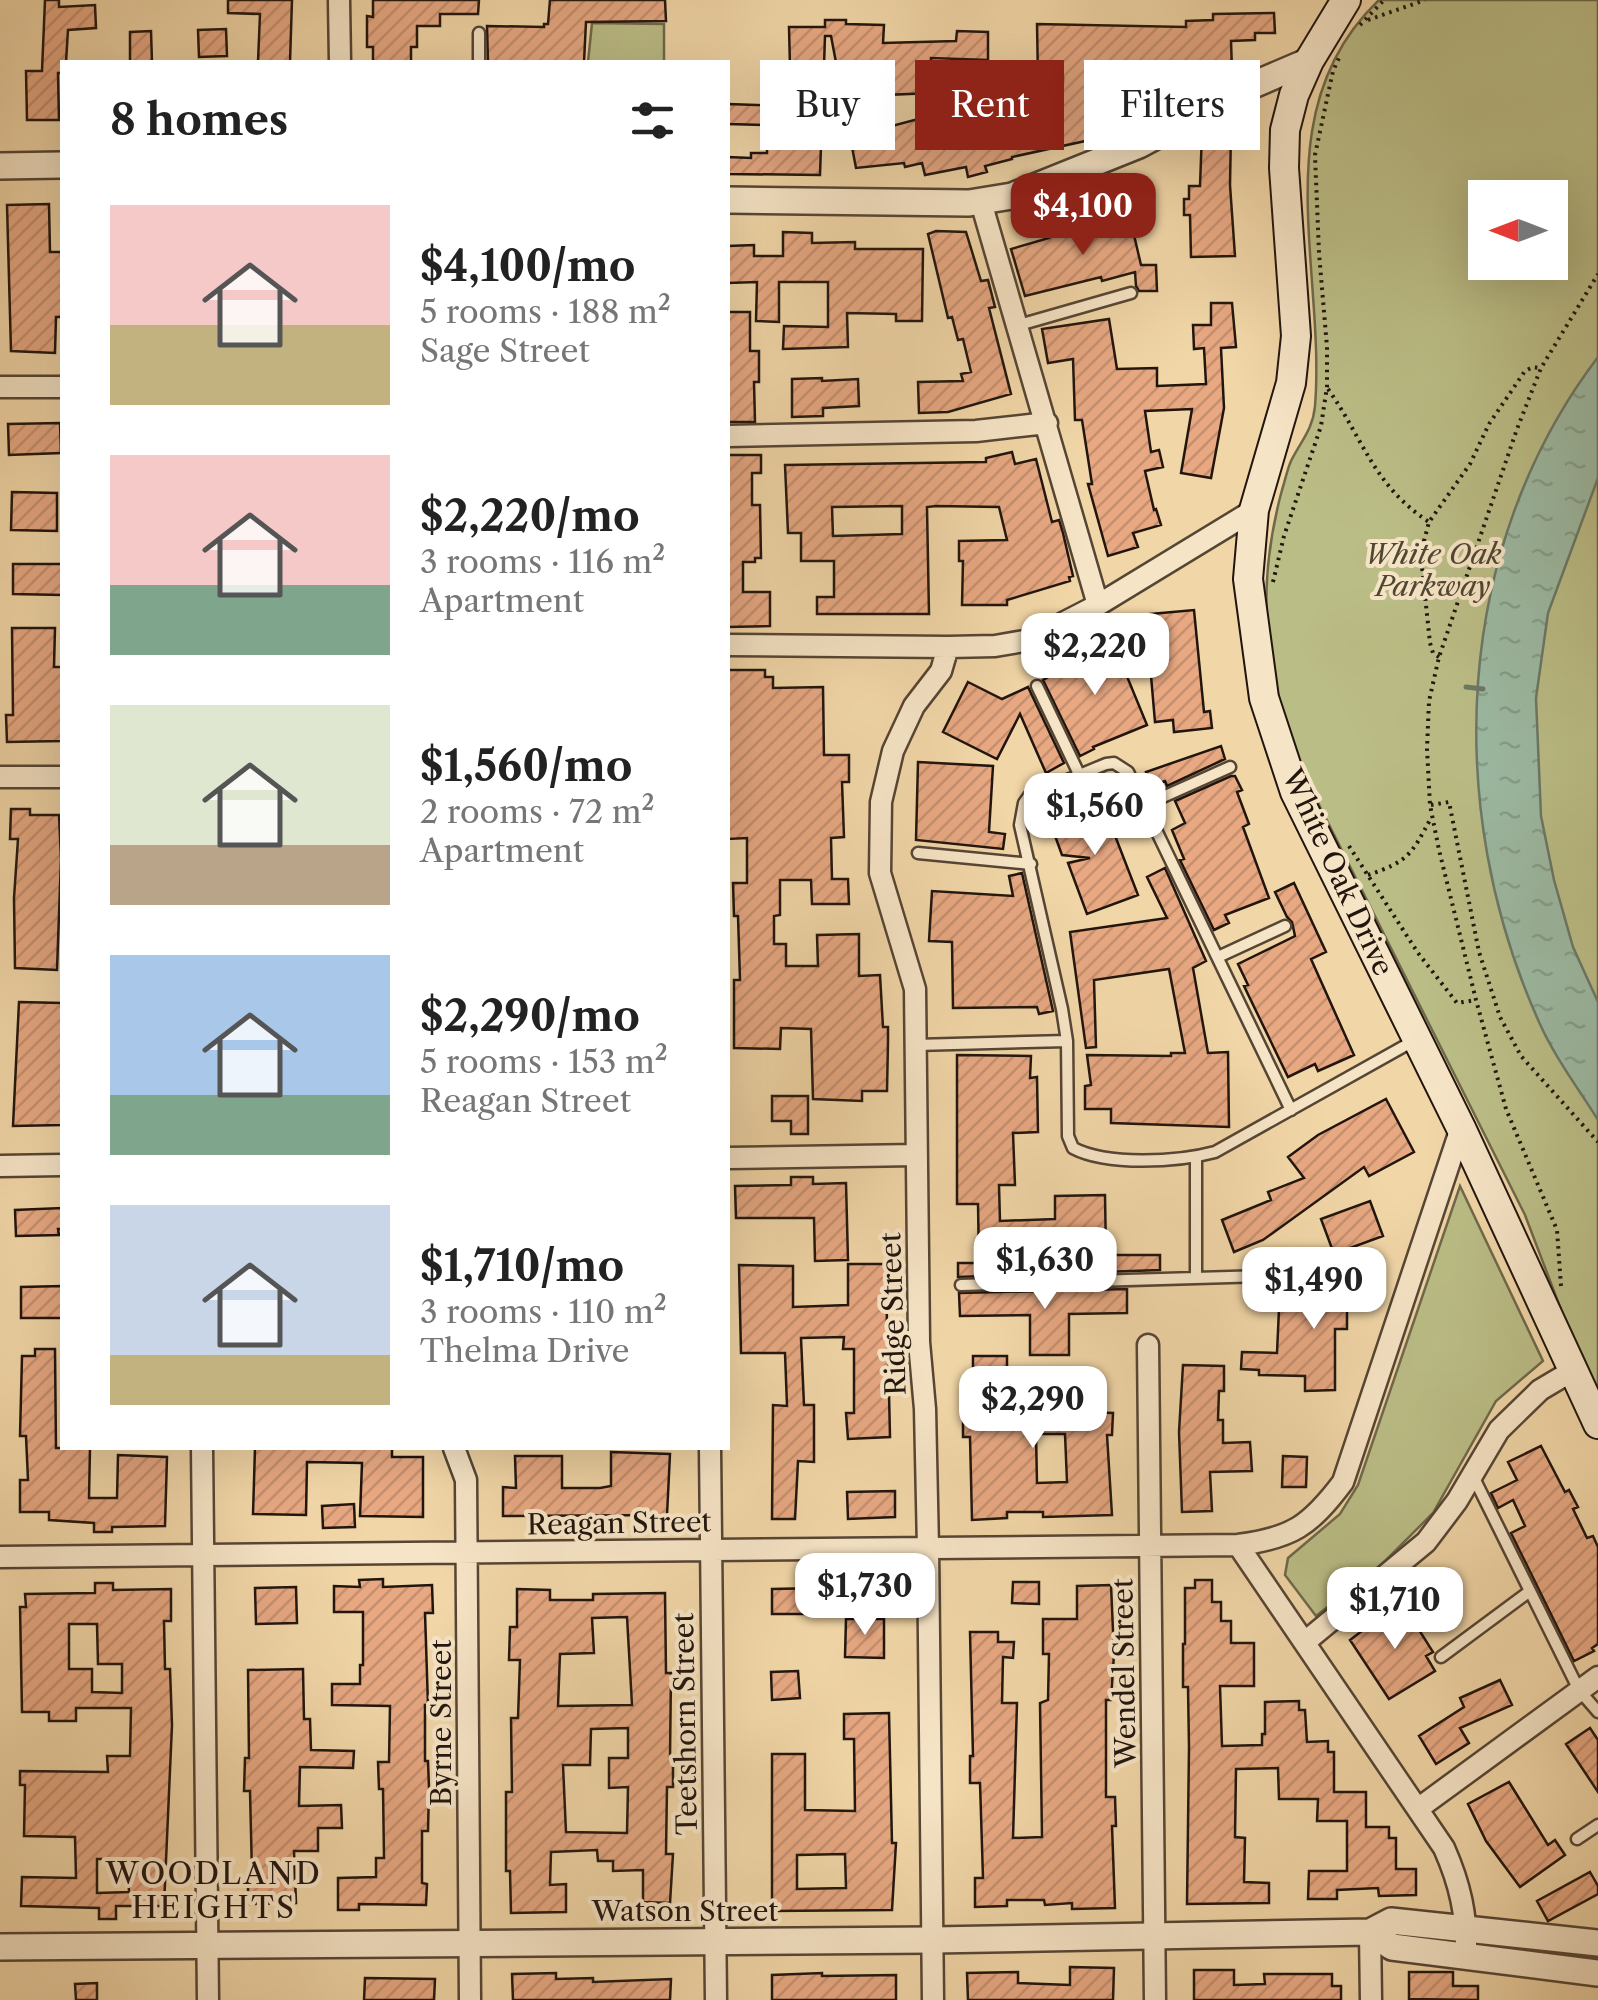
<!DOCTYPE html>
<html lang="en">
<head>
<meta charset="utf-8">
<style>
  :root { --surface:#fff; --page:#f2f2f2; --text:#222; --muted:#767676; --accent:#8f2418 }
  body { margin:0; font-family:"Libre Caslon Text",serif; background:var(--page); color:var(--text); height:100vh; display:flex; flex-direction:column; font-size:38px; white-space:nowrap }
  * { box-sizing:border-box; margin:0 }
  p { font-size:32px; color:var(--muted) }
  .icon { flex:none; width:55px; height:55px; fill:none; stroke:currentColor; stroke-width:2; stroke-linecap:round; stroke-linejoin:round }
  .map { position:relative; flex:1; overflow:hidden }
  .panel { position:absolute; left:60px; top:60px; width:670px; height:1390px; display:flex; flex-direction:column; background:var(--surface); border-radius:0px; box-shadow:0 10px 40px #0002 }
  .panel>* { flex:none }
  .guide { position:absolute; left:760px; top:60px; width:688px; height:90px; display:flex; gap:20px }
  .needle { width:65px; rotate:270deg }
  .tools { position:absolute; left:1468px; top:180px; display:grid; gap:20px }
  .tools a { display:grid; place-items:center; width:100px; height:100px; border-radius:0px; background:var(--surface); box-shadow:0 10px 40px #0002; font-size:50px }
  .price { position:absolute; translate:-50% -85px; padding:0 22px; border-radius:20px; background:#fff; color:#222; font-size:32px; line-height:65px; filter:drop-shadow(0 2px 5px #0008) }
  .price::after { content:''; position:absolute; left:50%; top:60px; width:30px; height:22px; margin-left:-15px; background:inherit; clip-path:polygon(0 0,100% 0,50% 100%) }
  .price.current { background:var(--accent); color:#fff }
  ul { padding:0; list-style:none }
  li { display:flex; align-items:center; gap:30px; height:250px; padding:0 50px }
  li span { display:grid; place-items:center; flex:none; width:280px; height:200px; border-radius:0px; color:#555 }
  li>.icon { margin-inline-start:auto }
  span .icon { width:120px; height:120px; fill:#fffc; stroke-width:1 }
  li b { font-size:42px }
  h2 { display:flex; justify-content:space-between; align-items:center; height:120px; padding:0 50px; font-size:42px }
  .pill { padding:0 35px; border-radius:0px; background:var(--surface); box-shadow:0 10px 40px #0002; font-size:35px; line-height:90px }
  .pill.current { background:var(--accent); color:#fff }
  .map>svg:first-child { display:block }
  .green { fill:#bbbd86; stroke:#6e694a; stroke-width:2.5; fill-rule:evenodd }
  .water { fill:url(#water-ripples); stroke:#6b7867; stroke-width:2.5 }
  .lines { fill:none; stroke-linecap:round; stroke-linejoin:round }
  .stream { stroke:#6b7867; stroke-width:5 }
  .building { fill:url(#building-hatch); stroke:#21150e; stroke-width:2.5; fill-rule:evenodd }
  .service-casing { stroke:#554534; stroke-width:15 }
  .minor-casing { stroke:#554534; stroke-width:25 }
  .tertiary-casing { stroke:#554534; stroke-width:30 }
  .secondary-casing { stroke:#21150e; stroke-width:32 }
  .path { stroke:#21150e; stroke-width:4; stroke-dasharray:2.5 5; stroke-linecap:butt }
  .service { stroke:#f6e4c6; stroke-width:10 }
  .minor { stroke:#f6e4c6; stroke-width:20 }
  .tertiary { stroke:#f6e4c6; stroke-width:25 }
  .secondary { stroke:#f6e4c6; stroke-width:28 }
  .labels { text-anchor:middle; stroke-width:8; stroke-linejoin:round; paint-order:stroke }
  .park-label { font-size:28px; font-style:italic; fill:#4f4732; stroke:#f6e4c6 }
  .street-label { font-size:28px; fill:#21150e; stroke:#f6e4c6 }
  .neighbourhood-label { font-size:30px; letter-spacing:2.5px; fill:#21150e; stroke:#f6e4c6 }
</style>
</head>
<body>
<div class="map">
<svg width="1598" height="2000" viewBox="0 0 1598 2000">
  <defs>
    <pattern id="water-ripples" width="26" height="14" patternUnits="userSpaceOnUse" patternTransform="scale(2.5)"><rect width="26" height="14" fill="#9cbaa3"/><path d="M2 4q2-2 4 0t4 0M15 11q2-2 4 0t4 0" fill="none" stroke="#869f8b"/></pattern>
    <pattern id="building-hatch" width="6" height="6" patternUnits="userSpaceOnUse" patternTransform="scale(2.5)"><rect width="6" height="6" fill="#e7a882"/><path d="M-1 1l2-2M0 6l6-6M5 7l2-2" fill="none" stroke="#c6906f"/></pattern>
  </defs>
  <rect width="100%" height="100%" fill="#f1d6a7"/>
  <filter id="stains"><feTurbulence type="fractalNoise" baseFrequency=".002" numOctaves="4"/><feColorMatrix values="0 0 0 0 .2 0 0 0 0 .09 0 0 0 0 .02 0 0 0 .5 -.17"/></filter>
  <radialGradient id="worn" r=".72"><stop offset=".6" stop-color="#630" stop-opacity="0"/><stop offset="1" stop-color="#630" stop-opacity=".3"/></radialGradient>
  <path class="green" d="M1379,0h219v1392l-33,-72 -40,-105 -229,-456c-31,-97 -41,-169 -14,-269 3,-9 5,-20 9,-29 10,-20 22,-32 24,-55 11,-137 -52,-296 64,-406zM1485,198h65v64h-65z
    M592,23l72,1v38h-76z
    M1460,1186l83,175 -47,40 -63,112 -54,54 -63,49 -31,-41 3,-17 52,-44 18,-29z"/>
  <path class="water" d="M1598,357v121l-50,135 -12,85 5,118 13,64 19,67 25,55v118c-20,-32 -44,-64 -59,-98 -96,-214 -86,-474 59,-665z"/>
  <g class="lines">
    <path class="stream" d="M1466,687l17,2"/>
  </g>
  <path class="building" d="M45,0h14v7l36,-2 1,23 -28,2 -2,32h-4v11h-4l1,47h-32l-1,-49h16z
    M228,0h64l-2,62h-32l2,-48 -32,-1z
    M373,0h106l-1,14h-38v12h-23v21h-6v15h-38v-15h-6v-31l6,1z
    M550,0h115l1,21 -80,1 -2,40h-96l-1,-36 57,1v-3h4z
    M1274,13l1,20h-20v7l-24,1 1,29h-18v-5h-57v20l-52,1v9h-18l12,43 -87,19v2l-27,7 2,6 -19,5 -2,-10 -41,8 -3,-12 -17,4 -1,-4 -48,5 -25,-132h-6l-1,30 -34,1 -1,-40h36v-7h21v4l38,1 -1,18 73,-2 1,-10 31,1v28l-57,-2 1,35 -46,2 6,31 79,-21 2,8 42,-11 5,21 42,-8 1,-37 -25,1 -1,-55 149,3v-6l27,-1v-6z
    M226,29l1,27 -28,1 -1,-27z
    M151,31l1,31h-22v-30z
    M728,104l61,2v9l33,2 -2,58 -92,-1v-17l23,1v-5h16v-28l-39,-1z
    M1202,132h29l-1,53 5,71 -44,1 -1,-42h-6v-16h5v-13h11z
    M49,204l1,48h12v65h-6l-1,36 -44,-2 -4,-146z
    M1130,218l11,47h15l1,26h-18l-3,-5 -1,-14 -33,9 -1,-4 -76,19 -14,-47 38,-11 -2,-5 28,-9 2,8z
    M936,231l30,1 15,49 7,-1 7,27 -6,1 22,86 -63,18 -29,1 -1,-31 45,-1 -2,-7 10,-2 -8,-33 -5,1 -6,-23 -4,1 -20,-84z
    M783,232l29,1v10l43,-1v7h68l-1,72h-26v-7l-49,-1 1,34 -65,2 1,-23 44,1v-45h-49v40l-23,-1 1,-39 -29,1v-37l26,-1v11h29z
    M1211,303h21l4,44 -15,1 3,60 -13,70 -30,-5 11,-64 -47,2 6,41 8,-2 4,17 -18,4 9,39 2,-1 5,16 -28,8 5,14 -30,9 -20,-72h4l-10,-64h-7l-2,-61 -25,4 -6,-34 67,-10 8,50 40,-1v18l49,-2 -2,-36 -10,1 -1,-24h18z
    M728,312h22v39h9v31h-5l1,40h-27z
    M822,378v3l36,-2 1,27 -36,2v8l-31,1v-38z
    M60,423l1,30 -52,2 -1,-31z
    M1012,452l3,12 21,-5 16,63 7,-2 4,13 10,43 -4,1 1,4 -63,19v5h-45l1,-44h-4v-20l48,-1 -8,-33 -63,-1 -9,1 2,107h-112v-17h17v-36h-33v-28h-13l-3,-68 201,-3v-4zM902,506v28l-69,2 -1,-29z
    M728,455h33v18h-9v32h8l1,53h-6v4h-12v30h27v34l-42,1z
    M12,492l45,1v38l-46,-1z
    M13,564h49v31l-49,-1z
    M1194,610l10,102 6,-1 2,17 -38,4 -1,-12 -18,2 -7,-81h-5l-3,-26z
    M12,628h43l-1,39h8v74l-55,1 -1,-27h7z
    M1112,640l35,85 -54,22 1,2 -14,7 -37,-76 25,-14 -3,-8z
    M728,670h37v7h8v11l50,-1 1,68h25v27h-7l2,55 -13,1 1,41h16l1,25h-37l-1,-24h-31v35l-6,1v28h12v22h32l-1,-31 42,-1v42l21,-1 3,52h5v15l-1,49h-25v10l-49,-2 -2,-70 -30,-1 -1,21 -46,-1v-68h6l-2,-64h-4l-1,-33h14v-45l-19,1z
    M968,682l34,17 26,-12 36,76 -18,10 -26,-59 -23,45 -54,-27z
    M1221,746l4,13 -58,27 -2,-5 -14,5 -5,-14z
    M918,762l75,4 -4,66 16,2 -2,15 -87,-9z
    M1231,776h4l7,14 -5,2 12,32 -6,3 26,71 -44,17 4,8 -15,7 -34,-70 4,-1 -12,-29 13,-7 -10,-22z
    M1102,802l36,93 -51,19 -19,-51 22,-5 -28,-3 -12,-33z
    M11,809h19v6h29l2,44 -4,111 -42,-2 -1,-70 4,-59h-8z
    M1165,868l41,93 -13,7 15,85 20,-1 1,75 -118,-4v-14h-26v-23l6,-1 -4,-30 84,1v-3h14l-16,-84 -75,11 2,67 -10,1 -16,-116 97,-14 -20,-41z
    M1022,873l31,138 -14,3 -2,-7 -84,1 -1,-66 -23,-1 3,-50 81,5 -4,-20z
    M1294,883l32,69 -15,7 43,96 -36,16 -3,-7 -27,13 -44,-91 4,-1 -10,-21 57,-28 -3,-14 -5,-5 -12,-25z
    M19,1002l43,1v122l-49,1z
    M957,1055l74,1 -1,22 7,-1 1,55 -25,1 2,52h-16l1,36 55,-2v-23l50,-1 1,60h54v15l-202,7v-14h21l-1,-59h-21z
    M772,1096h36v38h-17v-13h-19z
    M1386,1099l28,53 -45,24 -5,-9 -101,73 -29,12 -12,-32 49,-20 -3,-8 36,-14 -16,-21 30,-22z
    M791,1177h22v7l33,-1 2,77 -33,1 -1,-43h-78l-1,-32 56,-1z
    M1370,1201l13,35 -49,18 -13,-35z
    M62,1208v21h-4l1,6 -43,1 -1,-26z
    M848,1264h38l1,61h5v24h-4l2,88 -42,2 -2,-26h8v-64h-11l1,-12 -43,1 3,67h10v57l-16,-1 -3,58h-23l1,-114 14,1 -2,-53h-44l-2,-88 54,1v41l55,-2z
    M1325,1270l47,1 -1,35 -24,-1v24h-12v61l-30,1v-15l-46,-1v-5l-18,-1 1,-17 35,1 2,-44 35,1 1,-30h10z
    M62,1286v32h-41v-31z
    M1127,1289v24l-58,1v41h-39v-40l-70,1 -1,-23z
    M35,1349h20l1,99h34l-1,50h28l1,-43 49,2 -2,69 -53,1v5h-18v-9l-45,-3v-8h-29v-32h8l-2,-44h-6l2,-80h13z
    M973,1356h34v30h27l1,17 23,-1v9l55,2 -1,22h-5l5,80 -69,2v-5h-36v6l-35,2 -2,-83h-7v-21l10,-1zM1036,1434h29l2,48 -30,1z
    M1183,1365l41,1v25h-5l-1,29h5v23l27,-1 2,29 -42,1 2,39 -30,1 -3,-80z
    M1541,1446l24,46 4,-2 9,17 -5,2 14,29 6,-2 5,11v97l-6,4 2,3 -20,10 -63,-128 14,-7 -12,-26 -15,8 -7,-15 26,-13 -9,-18z
    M255,1448h137v9h31v60l-63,-1 2,-53 -55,-1 -1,53 -53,-1z
    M611,1452l59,2 -3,61 -164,1v-29l13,1 -1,-32h47v32h38l11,-2z
    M1283,1456l24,1 -1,30h-24z
    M895,1491v26l-47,2 -1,-27z
    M354,1504l1,23 -32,1 -1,-22z
    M820,1578l20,1v28h-28v7h-40v-25l48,-1z
    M383,1579v8l49,-2 1,28h-8l3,92h-3v56h3l1,27 -1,43h-6v52l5,1 -1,21 -67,-1v6h-21v-32l38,-1v-19h8l-1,-69h-4l-1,-27h11l1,-56 -58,-1v-21h28v-19h3v-53h-29v-26l26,1 -1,-7z
    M1195,1580h17v22h9v19h10v22h23v43h-34l2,60 40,-1v-11h3v-32l34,-1v9h6l2,32 21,-1v11h6v40h32v35h23v11h7v31h20v26l-37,1 -1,-8 -41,2v9h-29l1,-28h38v-50h-30l1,-22h-39l-1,-31 -42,1 -1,68 10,1 -1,44 25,1v20l-82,1 2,-157 -1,-60h-5v-43h2v-56h10z
    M1013,1582h26v22l-27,-1z
    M95,1583h18v7l58,-1v32h-7l1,48h5l2,56 -8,181h-48v13h-17v-11l-78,-2 1,-29 54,1 -1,-41 -51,-1 1,-51h-5v-14l88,1 -1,-16h23l1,-48h-55v13h-27v-9h-27l-2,-105h6l-1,-13 70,-1zM69,1624h28l1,40h24v29l-30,-1v-23h-23zM97,1859h31l1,33 -32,1z
    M1111,1585l3,69 -3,46h-5v97h9l1,29h-4l3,82 -43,1v-6l-27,2 -1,-5h-37v6l-32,1v-29h8l-3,-95h-10v-27h3l-3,-124h28v10h16l-1,16 -10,-1 -1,46h15l-4,135 29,-1 -2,-134 8,-3 1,-46h-6v-35h34v-33z
    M296,1587l1,36 -41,1 -1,-36z
    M517,1589l33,1v10h43v-6l72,-1 1,80h5l-1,84h3v30h-6l-1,67h7l-3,49 -27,-1v-32l-30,1v-10h-15l-1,-11 -46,2 -1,33 16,-1v28l-55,1 -1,-42h-4v-79h6l-1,-74h7l2,-58h-11l1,-33h7zM627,1617l5,88 -74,1 2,-52 34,-1 -2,-35zM628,1728v30h-19v30l19,-1 -1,46 -61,-1 -3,-67h27l1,-36z
    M1404,1606l29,46 -7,4 9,15 -46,28 -39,-59 34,-26 3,4z
    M846,1619h38v39l-39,-1z
    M303,1669l1,50h6l1,31 43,1 -1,17 -53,-1 -1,39 42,-1 1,23h-24v23h-24l2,52 -48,1v-30h4l-2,-83h-6l1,-33h4l-1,-88z
    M798,1671l2,27 -28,2 -1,-28z
    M1500,1680l12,25 -52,23 9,15 -33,21 -17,-28 45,-29 -4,-9z
    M889,1713l3,130h4l-4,67 -120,1v-157h33v56l50,1 -1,-72h-10v-25zM845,1854l1,34 -49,1v-34z
    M1590,1728l8,12v52l-32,-48z
    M1509,1782l39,63 7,-5 10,15 -45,32 -34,-46 -18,-37z
    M1590,1872l8,14v8l-50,27 -11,-20z
    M1070,1967l44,1 -1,32h-145l-1,-27 51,-1v11l52,2z
    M1194,1970h40v15l31,-1 -1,-10h68v12h9v14h-147z
    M1409,1972h44v14h25v14l-69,-1z
    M556,1973v6l37,-1v4l78,-3 -1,21h-157l-1,-26z
    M822,1973v3l74,-1v25h-124v-25z
    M365,1978l70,1 -1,21h-70z
    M97,1983v17h-21l-1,-16z"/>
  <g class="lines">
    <defs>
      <path id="service" d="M479,33v29
        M1019,325l112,-32
        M1037,686l42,88
        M1145,805l85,-38
        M918,853l113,11
        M1218,957l67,-31
        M916,1045l151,-4
        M1291,1110l-163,-338 -14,-9 -8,1 -77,32 -5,7 -4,22 42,184 5,32 1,95 5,12c34,18 105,14 142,4l202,-113
        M1196,1157v121
        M961,1285l338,-10
        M1472,1474l107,216 19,22
        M1441,1657l89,-66
        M1577,1839l21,-14"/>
      <path id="minor" d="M339,0l1,62
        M981,202l117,403
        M0,387h62
        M728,436l248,-5 71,-8
        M728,645l220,2 47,-1 35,-6 68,-35 156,-95
        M0,777h62
        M728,1158l187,-3
        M0,1166l62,-1
        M1148,1345l7,655
        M202,1448l6,552
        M454,1448l12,32 4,520
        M710,1448l6,552
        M1238,1545l206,303c16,36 23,67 22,107
        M0,1557l1238,-12c54,-7 72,-19 105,-63l118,-354
        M1305,1642l121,-100 31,-41 42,-71 41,-40 32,-19
        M1419,1808l179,-131
        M1370,1932l1,68
        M933,2000l-5,-452 -3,-139 -6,-67 -4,-353 -35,-116 1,-71 12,-51 21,-45 27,-35 7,-24"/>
      <path id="tertiary" d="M0,166l62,-1
        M728,200l241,3 43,-7 127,-51 107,-57 63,-27
        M1370,1932l22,15 206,26
        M0,1947l933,-7 437,-8 21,-11 207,22"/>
      <path id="secondary" d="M1346,0l-37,61 -15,34 -9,35 -1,38 12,168 -5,47 -37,127 -6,69 16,119 31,94 166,336 137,296"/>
    </defs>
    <use href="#service" class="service-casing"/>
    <use href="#minor" class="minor-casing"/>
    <use href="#tertiary" class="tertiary-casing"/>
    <use href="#secondary" class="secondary-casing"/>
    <path class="path" d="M1368,20l57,-20
      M1360,25l24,-25
      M1328,389c36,51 45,96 101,133
      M1273,582l11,-46 37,-110 6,-39v-40l-8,-94 -4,-98 18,-84 6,-13
      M1439,657l-6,-4 -3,-10 -8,-76 2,-26 5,-19 41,-58 19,-40 36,-53 8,-4 6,1
      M1431,805l18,-3 30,150 21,65 21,39 77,86
      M1349,846l69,107 39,50 19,-3
      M1368,875c41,-14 43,-20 63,-57
      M1561,1286l-4,-56 -51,-121 -30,-109 -37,-150 -9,-45 -3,-56 2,-48 10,-44 78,-228 24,-61 57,-94"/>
    <use href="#service" class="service"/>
    <use href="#minor" class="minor"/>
    <use href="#tertiary" class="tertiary"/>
    <use href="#secondary" class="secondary"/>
  </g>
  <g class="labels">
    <g class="park-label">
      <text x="1433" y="564">White Oak<tspan x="1433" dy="32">Parkway</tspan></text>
    </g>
    <g class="street-label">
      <text transform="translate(1338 872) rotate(65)" y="10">White Oak Drive</text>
      <text transform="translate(893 1314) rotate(-92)" y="10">Ridge Street</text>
      <text transform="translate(619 1523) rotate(-1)" y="10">Reagan Street</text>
      <text transform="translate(1124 1673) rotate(-91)" y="10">Wendel Street</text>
      <text transform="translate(441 1723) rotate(-90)" y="10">Byrne Street</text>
      <text transform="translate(685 1724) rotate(-91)" y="10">Teetshorn Street</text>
      <text x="685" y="1921">Watson Street</text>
    </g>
    <g class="neighbourhood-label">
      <text x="214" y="1884">WOODLAND<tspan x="214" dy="34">HEIGHTS</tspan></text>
    </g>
  </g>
  <rect width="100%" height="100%" filter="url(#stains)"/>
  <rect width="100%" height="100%" fill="url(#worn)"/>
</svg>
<div class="tools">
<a><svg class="needle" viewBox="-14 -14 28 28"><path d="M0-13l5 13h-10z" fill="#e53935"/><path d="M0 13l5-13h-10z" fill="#767676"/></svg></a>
</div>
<b class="price current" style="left:1083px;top:258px">$4,100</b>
<b class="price" style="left:1095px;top:698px">$2,220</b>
<b class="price" style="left:1095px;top:858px">$1,560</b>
<b class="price" style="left:1045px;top:1312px">$1,630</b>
<b class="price" style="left:1314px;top:1332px">$1,490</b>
<b class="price" style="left:1033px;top:1451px">$2,290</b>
<b class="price" style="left:865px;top:1638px">$1,730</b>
<b class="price" style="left:1395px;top:1652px">$1,710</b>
<div class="guide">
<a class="pill">Buy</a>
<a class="pill current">Rent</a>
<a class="pill">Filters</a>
</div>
<section class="panel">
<h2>8 homes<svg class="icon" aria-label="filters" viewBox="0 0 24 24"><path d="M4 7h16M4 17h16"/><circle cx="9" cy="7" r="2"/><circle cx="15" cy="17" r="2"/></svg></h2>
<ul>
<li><span style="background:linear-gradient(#f6c9c9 60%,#c2b280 0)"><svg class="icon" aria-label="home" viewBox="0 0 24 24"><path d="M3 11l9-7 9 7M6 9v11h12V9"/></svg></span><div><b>$4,100/mo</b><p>5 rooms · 188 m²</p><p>Sage Street</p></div></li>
<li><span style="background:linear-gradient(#f6c9c9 65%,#7fa58c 0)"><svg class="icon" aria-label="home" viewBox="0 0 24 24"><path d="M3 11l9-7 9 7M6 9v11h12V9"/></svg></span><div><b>$2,220/mo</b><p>3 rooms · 116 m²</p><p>Apartment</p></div></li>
<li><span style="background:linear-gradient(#dfe7d0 70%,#b9a48a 0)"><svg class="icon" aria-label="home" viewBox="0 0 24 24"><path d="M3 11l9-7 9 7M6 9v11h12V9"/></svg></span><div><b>$1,560/mo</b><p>2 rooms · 72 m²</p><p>Apartment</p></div></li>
<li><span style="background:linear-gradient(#a9c7e8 70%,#7fa58c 0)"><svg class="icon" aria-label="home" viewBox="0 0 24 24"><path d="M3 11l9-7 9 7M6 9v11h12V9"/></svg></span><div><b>$2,290/mo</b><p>5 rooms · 153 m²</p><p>Reagan Street</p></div></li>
<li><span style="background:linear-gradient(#c9d6e8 75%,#c2b280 0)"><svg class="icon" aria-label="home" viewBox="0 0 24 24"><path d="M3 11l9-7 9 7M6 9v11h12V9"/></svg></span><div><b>$1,710/mo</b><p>3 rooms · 110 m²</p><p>Thelma Drive</p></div></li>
</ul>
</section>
</div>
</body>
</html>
